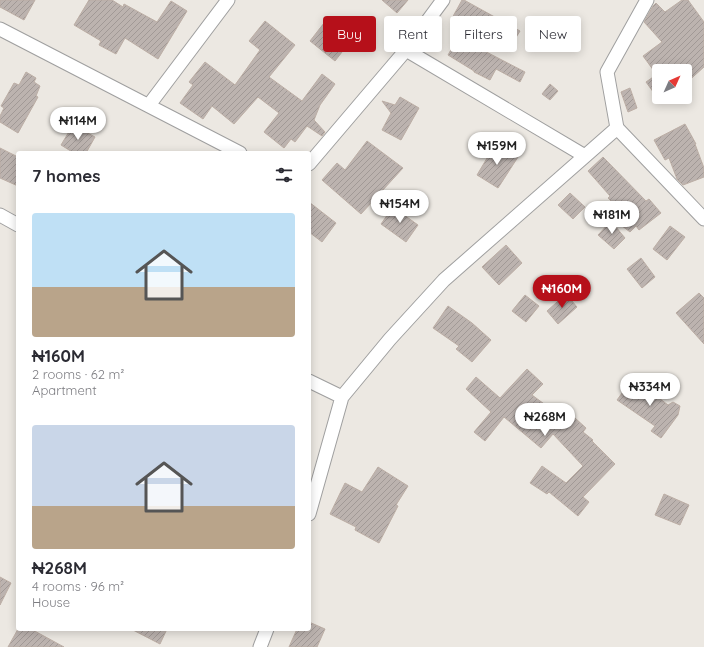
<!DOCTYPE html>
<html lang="en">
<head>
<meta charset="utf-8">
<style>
  :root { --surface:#fff; --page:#f7f7f7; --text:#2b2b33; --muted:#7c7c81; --accent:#b6101a }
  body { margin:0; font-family:Quicksand,sans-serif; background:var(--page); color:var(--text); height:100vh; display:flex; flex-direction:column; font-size:15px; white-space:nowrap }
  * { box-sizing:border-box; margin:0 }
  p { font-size:13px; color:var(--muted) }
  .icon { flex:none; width:22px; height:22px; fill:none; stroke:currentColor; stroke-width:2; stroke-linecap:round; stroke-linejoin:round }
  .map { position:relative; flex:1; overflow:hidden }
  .panel { position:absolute; left:16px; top:151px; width:295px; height:480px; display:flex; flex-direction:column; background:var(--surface); border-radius:4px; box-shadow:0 2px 10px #0003 }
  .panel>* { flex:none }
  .guide { position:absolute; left:323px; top:16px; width:321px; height:36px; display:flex; gap:8px }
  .needle { width:26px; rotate:45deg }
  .fabs { position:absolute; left:652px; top:64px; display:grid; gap:8px }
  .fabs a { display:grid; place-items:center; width:40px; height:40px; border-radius:4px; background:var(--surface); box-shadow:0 2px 10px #0003; font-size:20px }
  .price { position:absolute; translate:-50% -34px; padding:0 9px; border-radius:14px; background:#fff; color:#222; font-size:13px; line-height:26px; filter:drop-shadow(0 1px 2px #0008) }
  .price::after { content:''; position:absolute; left:50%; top:24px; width:12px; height:9px; margin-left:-6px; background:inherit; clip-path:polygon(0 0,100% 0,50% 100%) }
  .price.current { background:var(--accent); color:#fff }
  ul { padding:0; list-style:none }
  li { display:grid; align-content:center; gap:8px; height:212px; padding:0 16px }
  li span { display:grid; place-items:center; height:124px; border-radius:4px; color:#555 }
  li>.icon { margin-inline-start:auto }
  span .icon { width:72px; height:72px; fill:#fffc; stroke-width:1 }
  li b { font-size:17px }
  h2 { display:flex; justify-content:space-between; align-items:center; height:48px; padding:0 16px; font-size:17px }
  .tag { padding:0 14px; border-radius:4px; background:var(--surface); box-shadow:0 2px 10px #0003; font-size:14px; line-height:36px }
  .tag.current { background:var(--accent); color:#fff }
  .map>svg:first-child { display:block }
  .building { fill:url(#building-hatch); stroke:#bcaea5 }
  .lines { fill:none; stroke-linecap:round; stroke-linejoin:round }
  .minor-casing { stroke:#9f9f9f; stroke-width:15 }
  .minor { stroke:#fff; stroke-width:13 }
</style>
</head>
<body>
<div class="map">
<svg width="704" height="647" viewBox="0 0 704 647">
  <defs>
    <pattern id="building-hatch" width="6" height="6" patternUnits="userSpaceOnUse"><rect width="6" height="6" fill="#bcb3af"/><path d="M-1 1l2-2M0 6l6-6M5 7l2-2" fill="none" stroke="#a19996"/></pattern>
  </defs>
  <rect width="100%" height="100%" fill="#ece8e2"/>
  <path class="building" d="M0,0h35l-11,20 -24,-13z
    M89,0h23l11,7 1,-3 33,18 14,-21 16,10 -29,48 -33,-21 -9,16 -17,-9 2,-4 -27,-16z
    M382,0h26l-11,13z
    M462,0h2l56,31 -8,13 -31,-18 -10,18 54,28 -5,10 -24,-13 -6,11 -16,-8v-1l-26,-16 16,-28 -13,-7z
    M682,0h6l16,22v45l-19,17v-13h-31l-11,-15 19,-14 -18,-20 9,-16 3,-3 9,9z
    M265,21l30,24 -26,32 33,24 20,-27 13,10 -15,21 -6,15 11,12 -3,4 -15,-10 -12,16 -4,-3 -7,9 -20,-16 15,-19 -21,-16 -24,27 -22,-18 -9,13 -23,-16 13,-18 -4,-3 16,-20 30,23 25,-35 -11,-9z
    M324,23l25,20 -14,18 -25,-20z
    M26,72l10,6 -2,4 6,4 -4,10 2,1 -20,36 -18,-11v-6l4,-8 -3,-2 13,-23 5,2z
    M659,73v27l-13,-18z
    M550,84l8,7 -8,9 -8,-6z
    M630,88l7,20 -9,4 -7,-20z
    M400,97l19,11 -18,32 -19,-10 9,-17 -9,-12 13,4z
    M685,124l11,20h-1l9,24v9l-21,8 -6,-6 -8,-21 -4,2 -11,-20z
    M73,125l22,12 -9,16h-12l-13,-8z
    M367,141l36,27 -42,46 -39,-34 15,-17 8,7z
    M496,143l22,14 -20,31 -21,-13z
    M0,148l18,9v29l-18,-8z
    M603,157l43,44 3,-2 12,14 -22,17 -3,-4 -6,6 -17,-13 8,-8 -13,-13 2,-2 -22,-25z
    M570,193l15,14 -12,12 -15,-14z
    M309,202l27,21 -14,19 -13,-10z
    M393,207l25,18 -12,17 -25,-18z
    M611,221l14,17 -11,11 -16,-14z
    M670,226l15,11 -18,23 -14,-11z
    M506,245l16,18 -23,22 -17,-18z
    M641,258l14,19 -13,11 -15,-19z
    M699,293l5,5v46l-28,-31z
    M566,294l11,13 -19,17 -11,-13z
    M525,295l14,11 -13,16 -14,-11z
    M448,306l24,17 19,17 -19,22 -16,-13 3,-3 -26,-18z
    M527,369l16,15 -11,11 38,28 5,-5 11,10 -3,4 10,8 -1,1 23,23 -32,33 6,5 -11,14 -29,-24 -2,2 -17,-11 12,-17 24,17 17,-17 -30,-32 -12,14 -37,-31 -19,24 -11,-9 17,-20 -25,-23 10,-12 24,21z
    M633,378l35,27 5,-3 7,4 -2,9 -17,23 -10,-7 4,-5 -38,-26z
    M378,467l30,19 -12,19 2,1 -19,37 -24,-13 1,-3 -26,-13 15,-31 17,9z
    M664,494l25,11 -9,20 -25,-10z
    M0,577l11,6 -11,22z
    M309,622l16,7 -8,18h-28l8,-18h12z
    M18,629h13l33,18h-56z
    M131,629h36l-7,15z"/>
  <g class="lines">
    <defs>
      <path id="minor" d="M647,0l-40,72 10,56 87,91
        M0,29l240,124
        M406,50l179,106
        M149,105l79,-105
        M309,164l97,-114 37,-50
        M0,215l18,10
        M309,381l33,16
        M309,514l33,-117 48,-58 54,-59 173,-152
        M260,647l7,-18"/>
    </defs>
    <use href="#minor" class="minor-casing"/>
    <use href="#minor" class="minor"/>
  </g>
</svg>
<div class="fabs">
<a><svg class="needle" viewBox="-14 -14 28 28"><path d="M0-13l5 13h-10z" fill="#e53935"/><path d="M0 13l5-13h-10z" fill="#7c7c81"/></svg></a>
</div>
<b class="price" style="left:78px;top:141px">₦114M</b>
<b class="price" style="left:497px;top:166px">₦159M</b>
<b class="price" style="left:400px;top:224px">₦154M</b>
<b class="price" style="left:612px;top:235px">₦181M</b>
<b class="price current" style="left:562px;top:309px">₦160M</b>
<b class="price" style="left:650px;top:407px">₦334M</b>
<b class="price" style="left:545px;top:437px">₦268M</b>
<div class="guide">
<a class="tag current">Buy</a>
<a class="tag">Rent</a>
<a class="tag">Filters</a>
<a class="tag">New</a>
</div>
<section class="panel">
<h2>7 homes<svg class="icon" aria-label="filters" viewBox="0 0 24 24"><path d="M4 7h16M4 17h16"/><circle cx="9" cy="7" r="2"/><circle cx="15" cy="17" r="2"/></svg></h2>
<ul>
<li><span style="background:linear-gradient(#bfe0f5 60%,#b9a48a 0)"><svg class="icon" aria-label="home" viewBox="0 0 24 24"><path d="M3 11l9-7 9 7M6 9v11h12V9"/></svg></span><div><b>₦160M</b><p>2 rooms · 62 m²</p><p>Apartment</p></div></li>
<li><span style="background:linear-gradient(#c9d6e8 65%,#b9a48a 0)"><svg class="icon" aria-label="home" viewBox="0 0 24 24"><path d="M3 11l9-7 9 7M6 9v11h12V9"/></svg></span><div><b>₦268M</b><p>4 rooms · 96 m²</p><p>House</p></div></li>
</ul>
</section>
</div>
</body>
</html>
